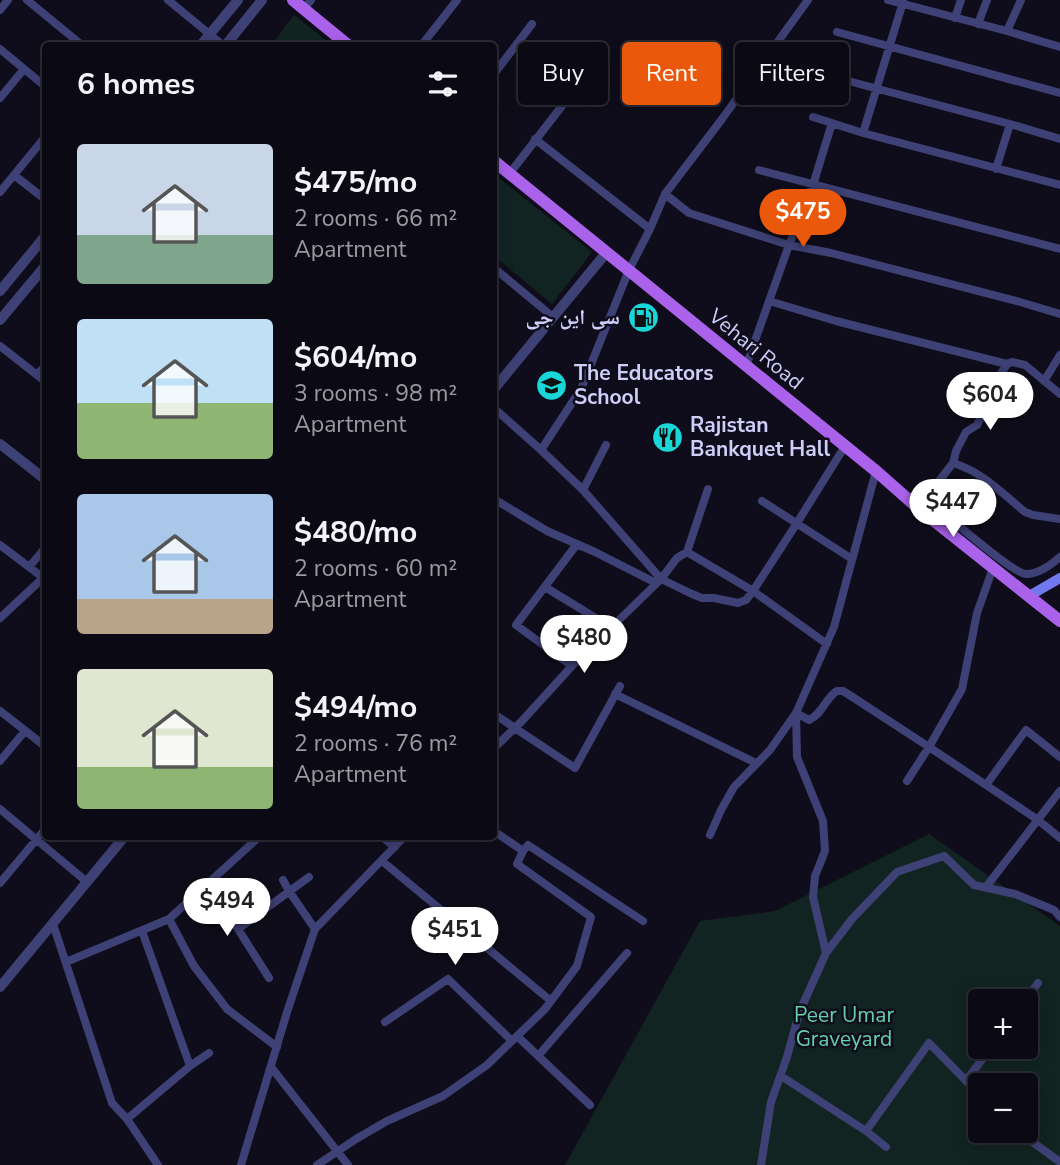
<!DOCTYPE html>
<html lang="en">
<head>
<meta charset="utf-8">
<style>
  :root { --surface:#0b0a14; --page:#191822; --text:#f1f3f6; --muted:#9a9aa0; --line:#2b2b34; --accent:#ea580c }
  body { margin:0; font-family:"Nunito Sans","Noto Naskh Arabic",sans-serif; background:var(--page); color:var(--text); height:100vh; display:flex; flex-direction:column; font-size:26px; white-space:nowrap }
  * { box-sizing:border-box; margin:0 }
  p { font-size:23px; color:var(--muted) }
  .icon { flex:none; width:38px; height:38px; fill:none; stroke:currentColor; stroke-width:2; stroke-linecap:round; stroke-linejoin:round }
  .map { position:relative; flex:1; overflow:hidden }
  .panel { position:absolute; left:42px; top:42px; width:455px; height:798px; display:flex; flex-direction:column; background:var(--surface); border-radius:7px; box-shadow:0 4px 18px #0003,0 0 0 2px var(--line) }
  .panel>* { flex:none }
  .guide { position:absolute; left:518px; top:42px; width:436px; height:63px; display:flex; gap:14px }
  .fabs { position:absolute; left:968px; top:989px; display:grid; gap:14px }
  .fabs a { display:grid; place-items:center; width:70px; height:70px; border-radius:7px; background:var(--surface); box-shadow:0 4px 18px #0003,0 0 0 2px var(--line); font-size:35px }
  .price { position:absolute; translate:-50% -60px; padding:0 16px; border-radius:24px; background:#fff; color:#222; font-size:23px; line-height:46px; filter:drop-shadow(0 2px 4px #0008) }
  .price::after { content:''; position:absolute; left:50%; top:42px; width:21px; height:16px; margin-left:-10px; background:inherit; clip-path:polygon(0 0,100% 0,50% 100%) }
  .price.current { background:var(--accent); color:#fff }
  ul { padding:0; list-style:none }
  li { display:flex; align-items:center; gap:21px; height:175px; padding:0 35px }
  li span { display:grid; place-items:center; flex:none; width:196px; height:140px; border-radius:7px; color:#555 }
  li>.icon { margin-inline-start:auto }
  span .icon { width:84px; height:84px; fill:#fffc; stroke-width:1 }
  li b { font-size:30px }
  h2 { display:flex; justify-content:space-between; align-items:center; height:84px; padding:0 35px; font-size:30px }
  .chip { padding:0 24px; border-radius:7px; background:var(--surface); box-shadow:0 4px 18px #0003,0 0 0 2px var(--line); font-size:24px; line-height:63px }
  .chip.current { background:var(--accent); color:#fff }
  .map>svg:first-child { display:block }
  .green { fill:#112422; fill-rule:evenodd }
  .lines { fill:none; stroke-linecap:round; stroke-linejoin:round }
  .minor { stroke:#3e4175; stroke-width:8 }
  .tertiary { stroke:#3e4175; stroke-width:10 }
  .secondary { stroke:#7079ed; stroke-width:10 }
  .primary { stroke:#ab62eb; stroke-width:12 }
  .labels { text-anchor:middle; stroke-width:5; stroke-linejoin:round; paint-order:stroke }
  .poi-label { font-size:21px; font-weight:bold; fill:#cfcef9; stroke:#0f0d1b; text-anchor:start }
  .street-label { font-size:21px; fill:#cfcef9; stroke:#0f0d1b }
  .park-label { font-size:21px; fill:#64cfaa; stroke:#0f0d1b }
</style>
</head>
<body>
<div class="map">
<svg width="1060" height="1165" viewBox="0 0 1060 1165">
  <rect width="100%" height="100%" fill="#0f0d1b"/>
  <path class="green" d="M294,15l38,30h-61z
    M494,174l98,78 -40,52 -58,-48z
    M929,834l131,92v239h-495l135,-244 75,-10zM980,1001h46v45h-46zM980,1085h46v45h-46z"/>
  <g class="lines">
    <path class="minor" d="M27,0l56,46
      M168,0l56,46
      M888,0l119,31 14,-31
      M304,8l7,-8
      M0,10l8,-10
      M955,18l6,-18
      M978,24l9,-24
      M1007,31l53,16
      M837,32l223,61
      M421,46l36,-46
      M0,49l46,38
      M803,69l207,55 50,15
      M494,74l38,-50
      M0,98l24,-29
      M813,117l50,16 197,52
      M863,133l40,-131
      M535,139l115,90
      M996,169l14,-45
      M759,170l301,79
      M510,173l76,-98
      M14,175l32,25
      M0,192l46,-56
      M665,194l24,19 100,32 42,8 189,49 40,12
      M494,268l59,49
      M769,301l67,20 171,43
      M0,346l46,36
      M746,366l43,-121 24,-60 19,-62
      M37,375l9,-10
      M1044,381l16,-26
      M494,408l47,42 42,40 78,89 31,15 10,4h12l24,5 8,-3 7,-9 44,-68 48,-77
      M541,450l40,-61 48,-119 21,-41 15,-35 57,-75 86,-119
      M953,463c28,8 50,31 72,49l8,3 27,4
      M583,490l23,-45
      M926,498c16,13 85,75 100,76 12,0 25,-9 34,-17
      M494,499l53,32 48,21 61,31
      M762,501l90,58
      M918,508l35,-45 3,-12 10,-19 11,-7 22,-41 1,-9 7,-11 5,-2 13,3 35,29
      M0,545l45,34
      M687,552l66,39 74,53
      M29,567l17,-20
      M993,568l-16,45 -15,76 -33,58 57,38 40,-55 34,27
      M545,587l49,30
      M0,618l43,-40
      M572,666l-56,-41 61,-81
      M615,694l141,69
      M0,711l46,36
      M796,713l13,7c14,-6 16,-22 28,-29h6l8,5 78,51 -22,34
      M494,714l81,54 45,-82
      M494,748l27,-26 51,-56 89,-87 16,-21 10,-6 21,-63
      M0,761l25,-30
      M986,785l52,35 22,18
      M0,809l87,73
      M494,831l29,20 5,-6 115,76
      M710,835l11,-25 13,-23 36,-37 26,-37 38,-86 42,-156
      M381,836l14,11
      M382,861l169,140
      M283,880l6,11 26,38
      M0,883l46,-55
      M209,883l60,95
      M986,887l74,-96
      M169,919l25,47 33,43 50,38
      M53,924l59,179 15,16 31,46
      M238,929l71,-52
      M142,931l48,135
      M826,953l26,-34 45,-47 47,-16 30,29 41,9 39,16 6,7
      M66,962l103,-43 91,-83
      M1025,1001l13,-18
      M385,1022l63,-43 64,62
      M517,1036l73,69
      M538,1056l89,-103
      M271,1067l77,98
      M781,1076l85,55 20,16
      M966,1081l26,-35
      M127,1119l63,-53 19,-13
      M1016,1130l44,32
      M866,1131l63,-88 51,52
      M241,1165l47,-156 27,-80 90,-93
      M317,1165l39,-26 31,-18 56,-25 44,-31 58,-56 32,-43 14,-49 -74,-53 6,-13
      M761,1165l10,-63 16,-45 12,-44 27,-60 -13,-56 2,-21 10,-25 -2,-30 -26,-64 -1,-44"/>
    <path class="tertiary" d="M200,46l38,-46
      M225,46l37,-46
      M0,291l46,-56
      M0,320l46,-55
      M494,389l112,-136
      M0,444l46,36
      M0,987l125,-151"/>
    <path class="secondary" d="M1029,596l31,-18"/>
    <path class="primary" d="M293,0l56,46
      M494,161l382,310 42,37 142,113"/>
  </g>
  <defs>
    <symbol id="fuel-disc" viewBox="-11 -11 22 22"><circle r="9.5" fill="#1bd6d8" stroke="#0f0d1b"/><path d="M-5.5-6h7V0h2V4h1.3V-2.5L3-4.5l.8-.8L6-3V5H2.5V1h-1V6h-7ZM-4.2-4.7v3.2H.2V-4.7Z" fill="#111"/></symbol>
    <symbol id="school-disc" viewBox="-11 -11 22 22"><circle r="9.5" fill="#1bd6d8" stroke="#0f0d1b"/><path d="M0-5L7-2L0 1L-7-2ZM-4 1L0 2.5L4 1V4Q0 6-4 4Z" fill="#111"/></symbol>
    <symbol id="restaurant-disc" viewBox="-11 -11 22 22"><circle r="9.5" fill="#1bd6d8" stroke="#0f0d1b"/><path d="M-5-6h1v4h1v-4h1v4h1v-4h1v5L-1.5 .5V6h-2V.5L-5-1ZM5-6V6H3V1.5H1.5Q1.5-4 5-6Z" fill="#111"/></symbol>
  </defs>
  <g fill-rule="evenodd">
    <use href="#fuel-disc" x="626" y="300" width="35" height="35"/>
    <use href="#school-disc" x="534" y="368" width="35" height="35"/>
    <use href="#restaurant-disc" x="650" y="420" width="35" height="35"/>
  </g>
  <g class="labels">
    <g class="poi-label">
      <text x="620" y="324" text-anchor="end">سی این جی</text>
      <text x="574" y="380">The Educators<tspan x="574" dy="24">School</tspan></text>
      <text x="690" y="432">Rajistan<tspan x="690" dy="24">Bankquet Hall</tspan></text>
    </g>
    <g class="street-label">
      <text transform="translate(756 349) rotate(39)" y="7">Vehari Road</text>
    </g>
    <g class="park-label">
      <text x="844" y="1022">Peer Umar<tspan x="844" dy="24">Graveyard</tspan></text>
    </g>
  </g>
</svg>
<div class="fabs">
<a>+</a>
<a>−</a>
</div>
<b class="price current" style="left:803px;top:249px">$475</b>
<b class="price" style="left:990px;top:432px">$604</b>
<b class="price" style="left:953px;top:539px">$447</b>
<b class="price" style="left:584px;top:675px">$480</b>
<b class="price" style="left:227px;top:938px">$494</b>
<b class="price" style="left:455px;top:967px">$451</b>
<div class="guide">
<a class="chip">Buy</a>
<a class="chip current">Rent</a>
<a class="chip">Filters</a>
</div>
<section class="panel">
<h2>6 homes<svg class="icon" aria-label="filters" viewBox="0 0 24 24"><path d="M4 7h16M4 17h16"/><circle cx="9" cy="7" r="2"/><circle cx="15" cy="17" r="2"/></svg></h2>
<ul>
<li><span style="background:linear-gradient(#c9d6e8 65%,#7fa58c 0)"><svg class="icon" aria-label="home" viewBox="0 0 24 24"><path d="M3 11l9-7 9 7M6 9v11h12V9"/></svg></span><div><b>$475/mo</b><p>2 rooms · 66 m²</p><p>Apartment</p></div></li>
<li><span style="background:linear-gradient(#bfe0f5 60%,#8fb573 0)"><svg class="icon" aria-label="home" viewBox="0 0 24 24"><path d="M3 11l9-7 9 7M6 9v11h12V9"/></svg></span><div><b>$604/mo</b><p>3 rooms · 98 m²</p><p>Apartment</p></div></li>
<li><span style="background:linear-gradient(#a9c7e8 75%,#b9a48a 0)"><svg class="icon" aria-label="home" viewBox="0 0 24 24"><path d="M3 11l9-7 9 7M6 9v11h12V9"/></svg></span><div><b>$480/mo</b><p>2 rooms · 60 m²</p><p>Apartment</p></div></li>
<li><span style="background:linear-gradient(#dfe7d0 70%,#8fb573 0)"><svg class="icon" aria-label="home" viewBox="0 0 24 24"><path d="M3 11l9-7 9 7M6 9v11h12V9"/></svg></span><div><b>$494/mo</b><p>2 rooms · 76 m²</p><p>Apartment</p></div></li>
</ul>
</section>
</div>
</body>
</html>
